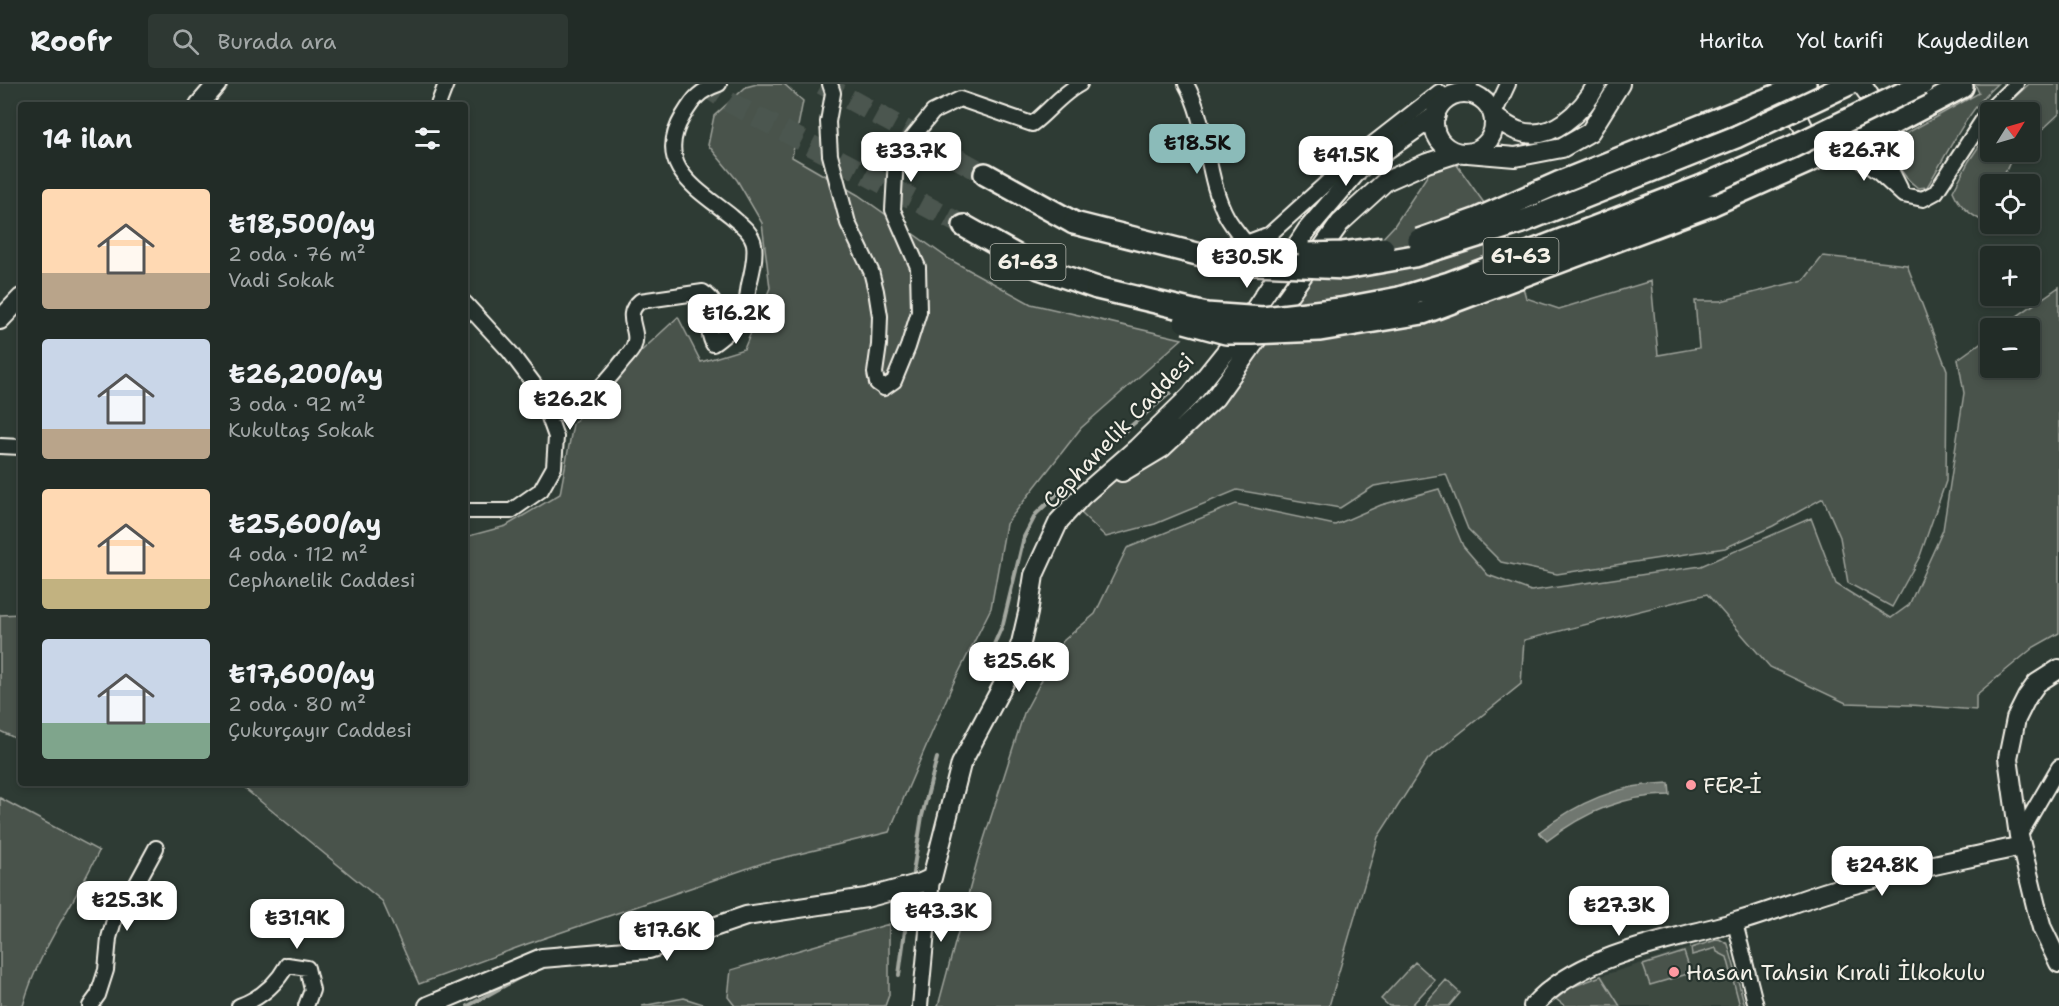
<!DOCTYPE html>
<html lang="tr">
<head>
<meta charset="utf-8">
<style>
  :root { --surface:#222c27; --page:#2e3833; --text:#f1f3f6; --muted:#a2a7a7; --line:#3f4844; --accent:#8bbbb9 }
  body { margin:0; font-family:"Shantell Sans",sans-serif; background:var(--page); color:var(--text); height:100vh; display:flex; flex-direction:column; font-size:22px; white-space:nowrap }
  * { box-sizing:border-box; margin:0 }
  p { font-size:20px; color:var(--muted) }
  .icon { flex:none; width:33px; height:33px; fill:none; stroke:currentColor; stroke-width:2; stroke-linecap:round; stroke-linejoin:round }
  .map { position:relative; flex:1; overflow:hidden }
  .sheet { position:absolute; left:18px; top:18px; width:450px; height:684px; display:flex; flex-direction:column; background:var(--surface); border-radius:6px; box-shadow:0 3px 9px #0003,0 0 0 2px var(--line) }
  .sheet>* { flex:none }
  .needle { width:39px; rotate:53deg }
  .buttons { position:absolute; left:1980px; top:18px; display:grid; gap:12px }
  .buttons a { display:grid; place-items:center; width:60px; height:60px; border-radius:6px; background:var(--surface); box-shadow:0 3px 9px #0003,0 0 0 2px var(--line); font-size:30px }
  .price { position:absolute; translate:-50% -51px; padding:0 14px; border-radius:12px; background:#fff; color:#222; font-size:20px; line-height:39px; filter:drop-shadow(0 2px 3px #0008) }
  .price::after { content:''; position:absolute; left:50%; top:36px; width:18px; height:14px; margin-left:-9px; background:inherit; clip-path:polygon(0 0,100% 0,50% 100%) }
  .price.current { background:var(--accent); color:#111 }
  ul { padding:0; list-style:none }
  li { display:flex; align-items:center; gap:18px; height:150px; padding:0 24px }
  li span { display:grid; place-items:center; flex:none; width:168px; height:120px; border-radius:6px; color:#555 }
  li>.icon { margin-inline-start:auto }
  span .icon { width:72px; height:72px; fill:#fffc; stroke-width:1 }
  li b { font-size:26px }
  h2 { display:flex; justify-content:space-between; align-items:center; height:72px; padding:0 24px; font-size:26px }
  header { display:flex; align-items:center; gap:36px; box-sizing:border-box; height:84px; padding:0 30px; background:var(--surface); border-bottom:2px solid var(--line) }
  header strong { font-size:28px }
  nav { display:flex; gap:33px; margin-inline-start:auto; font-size:21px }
  .search { width:420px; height:54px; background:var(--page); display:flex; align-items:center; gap:15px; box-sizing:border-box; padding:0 21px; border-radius:6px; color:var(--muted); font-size:22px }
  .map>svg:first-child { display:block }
  .built { fill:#3c4841 }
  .green { fill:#48524c; stroke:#9ea29a; stroke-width:1.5 }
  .water { fill:#6f7770; stroke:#a4a8a0; stroke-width:1.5 }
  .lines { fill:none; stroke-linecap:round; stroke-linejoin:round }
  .stream { stroke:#a4a8a0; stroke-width:4 }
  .primary-tunnel { stroke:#4c564f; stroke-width:21; stroke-dasharray:21 10; stroke-linecap:butt }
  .street-casing { stroke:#f4f1e8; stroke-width:18 }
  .secondary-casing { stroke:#f4f1e8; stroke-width:22 }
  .primary-casing { stroke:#f4f1e8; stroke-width:26 }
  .street { stroke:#26332d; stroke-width:14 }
  .secondary { stroke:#26332d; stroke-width:18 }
  .primary { stroke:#26332d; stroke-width:21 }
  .primary-bridge-casing { stroke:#f4f1e8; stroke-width:26; stroke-linecap:butt }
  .primary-bridge { stroke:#26332d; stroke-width:21 }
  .poi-dot { fill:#ff9aa2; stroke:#26332d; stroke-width:2 }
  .labels { text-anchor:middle; stroke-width:4.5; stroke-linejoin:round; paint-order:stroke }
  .shield { fill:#26332d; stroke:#b6b8b0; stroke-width:1.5 }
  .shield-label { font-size:21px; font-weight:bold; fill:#f4f1e8 }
  .street-label { font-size:22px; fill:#f4f1e8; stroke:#26332d }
  .poi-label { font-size:22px; fill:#f4f1e8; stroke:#26332d; text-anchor:start }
</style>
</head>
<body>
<header>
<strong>Roofr</strong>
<div class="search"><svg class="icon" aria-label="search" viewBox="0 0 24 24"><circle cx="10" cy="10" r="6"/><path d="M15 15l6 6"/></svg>Burada ara</div>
<nav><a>Harita</a><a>Yol tarifi</a><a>Kaydedilen</a></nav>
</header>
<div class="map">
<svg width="2059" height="922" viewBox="0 0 2059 922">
  <rect width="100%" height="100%" fill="#2e3b34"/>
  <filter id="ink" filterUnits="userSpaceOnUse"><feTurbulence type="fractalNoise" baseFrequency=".0167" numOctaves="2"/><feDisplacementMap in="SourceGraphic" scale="12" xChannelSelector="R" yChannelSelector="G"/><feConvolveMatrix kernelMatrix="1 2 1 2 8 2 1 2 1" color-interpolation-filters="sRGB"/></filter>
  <g filter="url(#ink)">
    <path class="built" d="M1719,855l9,5 17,62h-139l-18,-26z"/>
    <path class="green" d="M757,0h27l19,17 -11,56 66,38 91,64 82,45 151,35 -101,89 -75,96 -15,84 -39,78 -63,146 -123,30 -239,82 -108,40 -37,-83 -144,-118h227v-246l41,-11 54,-32 13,-70 49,-55 56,-52 23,45 43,-13 26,-61 -8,-65 -25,-43 -29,-35 6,-29 32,-29z
      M1975,0h22c-29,25 -50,70 -70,103l-9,1c-19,-14 -25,-28 -18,-51l79,-44z
      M2029,0h30v30l-29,27v-29h-27l10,-13z
      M1990,46v22h30l-10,10 -10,22h-10v40h6v4c-18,-9 -35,-17 -43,-37l16,-30z
      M1452,74l57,80 17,60 33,11 92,-28 7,74 41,-7 -4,-47h26l83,-21 19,-24 84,9 40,105 -1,111 -26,75 -28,51 -44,-24 -8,-46 -17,-39 -50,28 -48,22 -168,26 -56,-12 -33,-33 -22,-55 -72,12 -34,22 -103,-18 -82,34 -49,13 -25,-24 10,-14 179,-159 26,-65 84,-34 14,-15 35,-53z
      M2059,203v346l-25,14 -58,48v15l-66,-5 -64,-2 -76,-36 -63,-73 -183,46 -3,44 -93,75 -50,78 -49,169h-391l40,-148 46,-145 39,-72 32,-27 32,-66 109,-44 99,21 46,-20 58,-16 24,57 25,29 43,16 170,-25 110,-48 25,66 55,34 18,-13 34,-75 21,-137 -6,-34 32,-23v32h40v-40h-30z
      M21,530v127l-21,-10v-116z
      M0,714l99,53c-24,52 -61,100 -76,155h-23z
      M889,840v71l-4,11h-150l-7,-9 3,-27z
      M1719,855l9,5 17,62h-5l-13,-49 -10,-5 -1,-4 -24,7 -1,-7z
      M1684,868l7,21 -41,12 -7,-20z
      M1415,878l20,18 -24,26h-22l-8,-7z
      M1601,892l19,30h-55l-9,-7 16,-12z
      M1446,896l14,13 -11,13h-26z
      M684,914l25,8h-67z"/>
    <path class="water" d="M1669,699l1,12c-46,0 -87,18 -123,46l-8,-9c39,-30 80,-48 130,-49z"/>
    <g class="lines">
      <path class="stream" d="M984,583l19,-43 21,-87 12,-23 77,-73 57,-48
        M912,795l10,-63 15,-58
        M898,829l10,-3
        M899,891l11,-82
        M468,922l54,-30"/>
      <path class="primary-tunnel" d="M703,0l26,18 235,124
        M822,0l163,90"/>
      <defs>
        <path id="street" d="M830,0l3,9 -5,29 2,33 18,68 23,48 5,20 4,25 -1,29 -4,28 2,10 7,5 10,-7 14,-34 11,-35 -1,-45 -25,-57 3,-52 37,-46 27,-13 72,25c16,-12 30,-31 48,-40
          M1186,0c22,39 20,96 41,133 5,9 13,18 19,26l24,-9 83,-75 86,-67 8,7
          M1455,11l15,-11
          M438,21l8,-21
          M1493,32l15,-32
          M1882,45l4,31 14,28
          M1837,66l24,10 18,13 24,22 20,4 13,-7 54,-83 26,-25
          M465,219l45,49 30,40 16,45 -2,30 -13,23 -30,21h-46
          M549,333c37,-14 45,-20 70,-51 4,-6 11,-12 14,-18 9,-18 -12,-31 7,-47l63,-9c18,12 9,17 6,33 -1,6 2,14 4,19 6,-4 28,-22 30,-28 4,-8 4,-21 6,-31 3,-12 7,-28 5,-41 -2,-12 -14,-20 -23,-28 -34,-27 -78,-50 -48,-100 11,-18 16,-25 36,-32
          M0,362l21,1
          M2019,752l40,-69
          M1735,839l21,83
          M90,922l8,-11 8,-25 3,-32 6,-21 15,-21 26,-48
          M239,922c22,-8 37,-21 48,-41l20,3 5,22 -6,16
          M920,922l12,-128"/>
        <path id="secondary" d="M1861,0c11,13 18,28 21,45
          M1434 39a30 30 0 1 1 60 0a30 30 0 1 1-60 0Z
          M1791,13c6,17 14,43 31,48
          M199,21l18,-21
          M1493,32c8,5 16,12 25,15 33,12 65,-20 79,-47
          M1468,69l47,4 47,-9 28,-16 30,-48
          M0,236l21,-22
          M1122,388l40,-24 53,-50 125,-175 46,-42 41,-18 31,-10
          M2059,585l-22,14 -10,14 -11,22 -8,39 11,78 17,70 6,22 17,35
          M428,922l114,-48 107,-9 97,-33 120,-18 55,-15 11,-5 29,-114 50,-94 10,-27 7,-30 6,-38 25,-54 23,-25 55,-48 54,-53 41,-51 75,-114 52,-61 77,-54
          M1533,922c47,-53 138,-65 203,-84 35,-10 69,-24 104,-34 59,-17 121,-28 181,-42"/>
        <path id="primary" d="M1668,55l137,-55
          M985,90l89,49
          M1711,121l171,-76 80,-42
          M964,142l75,42 58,20"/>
      </defs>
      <use href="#street" class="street-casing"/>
      <use href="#secondary" class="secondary-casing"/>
      <use href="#primary" class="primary-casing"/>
      <use href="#street" class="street"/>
      <use href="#secondary" class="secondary"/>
      <use href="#primary" class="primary"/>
      <defs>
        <path id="primary-bridge" d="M1074,139l159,40 112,5 69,-12 108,-34 214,-85 113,-53
          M1419,156l56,-20 83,-37 110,-44
          M1309,170l34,-1 40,-5
          M1097,204l109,26 57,4 77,-9 59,-11 50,-15 251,-96 92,-40 130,-63
          M1185,238l41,11h27l67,-3 103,-17 288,-108"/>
      </defs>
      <use href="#primary-bridge" class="primary-bridge-casing"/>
      <use href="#primary-bridge" class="primary-bridge"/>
    </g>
  </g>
  <g class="poi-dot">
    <circle cx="1691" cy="701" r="6"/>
    <circle cx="1674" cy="888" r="6"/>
  </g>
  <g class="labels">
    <g class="shield">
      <rect x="1483.5" y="154" width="75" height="36" rx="4.5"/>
      <rect x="990.5" y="160" width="75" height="36" rx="4.5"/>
    </g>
    <g class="shield-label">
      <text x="1521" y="179">61-63</text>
      <text x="1028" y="185">61-63</text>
    </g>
    <g class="street-label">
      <text transform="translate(1118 346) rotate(-46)" y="8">Cephanelik Caddesi</text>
    </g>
    <g class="poi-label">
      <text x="1703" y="709">FER-İ</text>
      <text x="1686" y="896">Hasan Tahsin Kırali İlkokulu</text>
    </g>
  </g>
</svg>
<div class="buttons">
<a><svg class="needle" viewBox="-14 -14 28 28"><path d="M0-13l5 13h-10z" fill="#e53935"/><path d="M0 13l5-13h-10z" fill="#a2a7a7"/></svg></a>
<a><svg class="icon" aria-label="locate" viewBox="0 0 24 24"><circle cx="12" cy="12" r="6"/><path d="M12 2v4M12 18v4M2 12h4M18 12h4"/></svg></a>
<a>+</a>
<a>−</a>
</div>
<b class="price current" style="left:1197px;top:91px">₺18.5K</b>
<b class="price" style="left:1864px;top:98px">₺26.7K</b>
<b class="price" style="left:911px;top:99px">₺33.7K</b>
<b class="price" style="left:1346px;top:103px">₺41.5K</b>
<b class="price" style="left:1247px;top:205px">₺30.5K</b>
<b class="price" style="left:736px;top:261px">₺16.2K</b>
<b class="price" style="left:570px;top:347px">₺26.2K</b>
<b class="price" style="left:1019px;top:609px">₺25.6K</b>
<b class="price" style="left:1882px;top:813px">₺24.8K</b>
<b class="price" style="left:127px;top:848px">₺25.3K</b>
<b class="price" style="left:1619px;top:853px">₺27.3K</b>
<b class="price" style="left:941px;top:859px">₺43.3K</b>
<b class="price" style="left:297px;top:866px">₺31.9K</b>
<b class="price" style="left:667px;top:878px">₺17.6K</b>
<section class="sheet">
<h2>14 ilan<svg class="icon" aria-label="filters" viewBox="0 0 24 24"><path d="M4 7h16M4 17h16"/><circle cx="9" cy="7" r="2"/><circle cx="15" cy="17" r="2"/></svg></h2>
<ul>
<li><span style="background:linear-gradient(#ffd9b3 70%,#b9a48a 0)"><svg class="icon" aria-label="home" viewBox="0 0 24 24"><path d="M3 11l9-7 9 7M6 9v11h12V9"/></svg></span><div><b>₺18,500/ay</b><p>2 oda · 76 m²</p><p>Vadi Sokak</p></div></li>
<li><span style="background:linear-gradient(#c9d6e8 75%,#b9a48a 0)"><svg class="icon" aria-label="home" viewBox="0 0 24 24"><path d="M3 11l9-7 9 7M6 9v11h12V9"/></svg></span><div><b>₺26,200/ay</b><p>3 oda · 92 m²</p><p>Kukultaş Sokak</p></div></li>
<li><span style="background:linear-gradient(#ffd9b3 75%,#c2b280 0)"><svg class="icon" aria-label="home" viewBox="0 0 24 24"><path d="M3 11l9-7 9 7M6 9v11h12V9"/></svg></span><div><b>₺25,600/ay</b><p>4 oda · 112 m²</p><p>Cephanelik Caddesi</p></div></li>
<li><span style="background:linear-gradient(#c9d6e8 70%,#7fa58c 0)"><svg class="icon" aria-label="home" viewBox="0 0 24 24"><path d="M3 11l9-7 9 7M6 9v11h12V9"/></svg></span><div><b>₺17,600/ay</b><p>2 oda · 80 m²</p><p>Çukurçayır Caddesi</p></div></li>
</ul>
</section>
</div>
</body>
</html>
